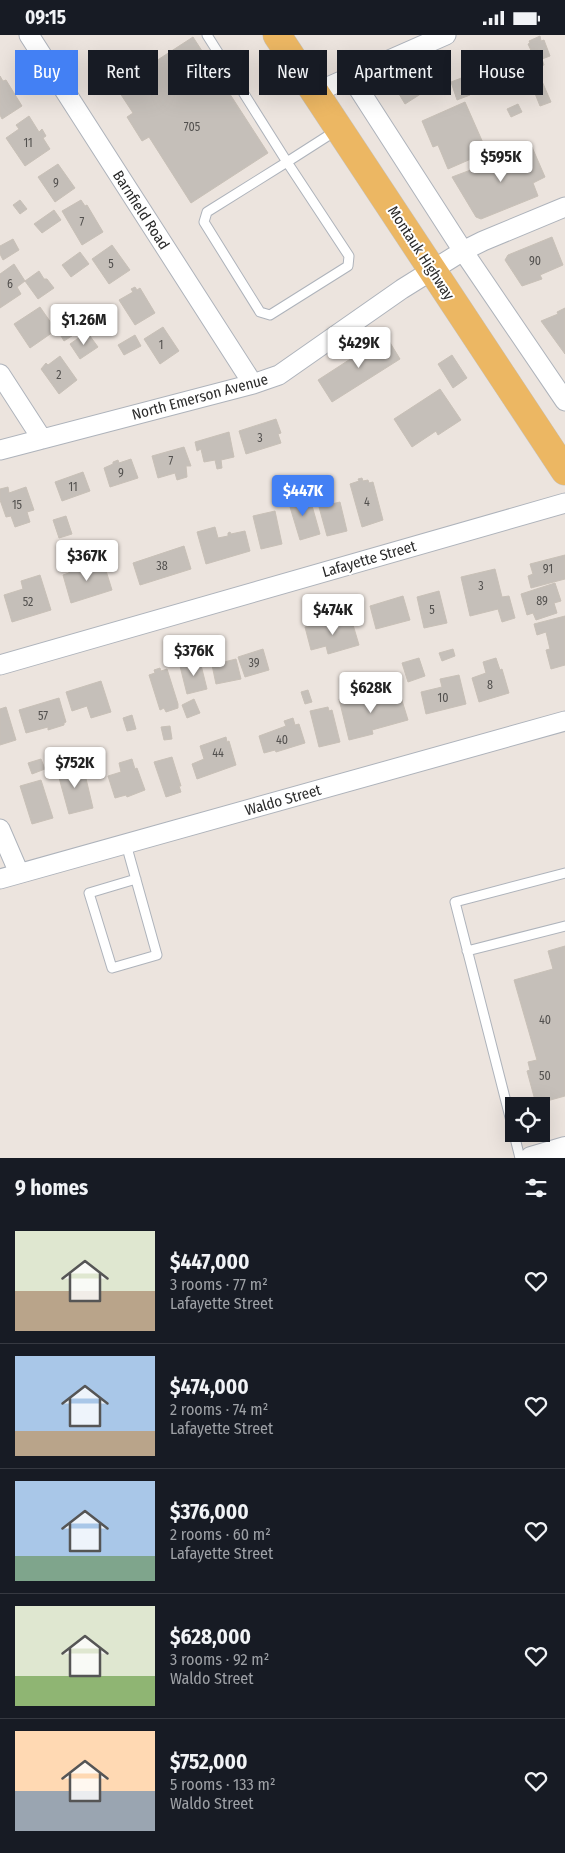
<!DOCTYPE html>
<html lang="en">
<head>
<meta charset="utf-8">
<style>
  :root { --surface:#171b24; --page:#20242c; --text:#f1f3f6; --muted:#9ea1a6; --line:#363941; --accent:#4380f4 }
  body { margin:0; font-family:"Fira Sans Condensed",sans-serif; background:var(--page); color:var(--text); height:100vh; display:flex; flex-direction:column; font-size:19px; white-space:nowrap }
  * { box-sizing:border-box; margin:0 }
  p { font-size:16px; color:var(--muted) }
  .icon { flex:none; width:28px; height:28px; fill:none; stroke:currentColor; stroke-width:2; stroke-linecap:round; stroke-linejoin:round }
  .map { position:relative; height:1123px; overflow:hidden }
  .side { display:flex; flex-direction:column; background:var(--surface); flex:1 }
  .side>* { flex:none }
  .hud { position:absolute; left:15px; top:15px; width:535px; height:45px; display:flex; gap:10px }
  .fabs { position:absolute; left:505px; top:1062px; display:grid; gap:10px }
  .fabs a { display:grid; place-items:center; width:45px; height:45px; border-radius:0px; background:var(--surface); box-shadow:0 5px 20px #0002; font-size:25px }
  .price { position:absolute; translate:-50% -42px; padding:0 11px; border-radius:5px; background:#fff; color:#222; font-size:16px; line-height:32px; filter:drop-shadow(0 1px 2px #0008) }
  .price::after { content:''; position:absolute; left:50%; top:30px; width:15px; height:11px; margin-left:-8px; background:inherit; clip-path:polygon(0 0,100% 0,50% 100%) }
  .price.current { background:var(--accent); color:#fff }
  ul { padding:0; list-style:none }
  li { display:flex; align-items:center; gap:15px; height:125px; padding:0 15px }
  li+li { border-top:1px solid var(--line) }
  li span { display:grid; place-items:center; flex:none; width:140px; height:100px; border-radius:0px; color:#555 }
  li>.icon { margin-inline-start:auto }
  span .icon { width:60px; height:60px; fill:#fffc; stroke-width:1 }
  li b { font-size:21px }
  h2 { display:flex; justify-content:space-between; align-items:center; height:60px; padding:0 15px; font-size:21px }
  .pill { padding:0 18px; border-radius:0px; background:var(--surface); box-shadow:0 5px 20px #0002; font-size:18px; line-height:45px }
  .pill.current { background:var(--accent); color:#fff }
  .status { display:flex; justify-content:space-between; align-items:center; height:35px; padding:0 25px; background:var(--surface); direction:ltr }
  .status svg { height:14px; fill:currentColor }
  .map>svg:first-child { display:block }
  .building { fill:#c5bfb9; stroke:#c8c0b7 }
  .lines { fill:none; stroke-linecap:round; stroke-linejoin:round }
  .service-casing { stroke:#aeb3bb; stroke-width:11 }
  .minor-casing { stroke:#aeb3bb; stroke-width:21 }
  .tertiary-casing { stroke:#aeb3bb; stroke-width:24 }
  .primary-casing { stroke:#c4c4c4; stroke-width:29 }
  .service { stroke:#fff; stroke-width:9 }
  .minor { stroke:#fff; stroke-width:19 }
  .tertiary { stroke:#fff; stroke-width:22 }
  .primary { stroke:#ecb763; stroke-width:28 }
  .labels { text-anchor:middle; stroke-width:4; stroke-linejoin:round; paint-order:stroke }
  .number-label { font-size:12px; fill:#52504e }
  .street-label { font-size:15px; fill:#2b2b2b; stroke:#fff }
</style>
</head>
<body>
<div class="status"><b>09:15</b><svg viewBox="0 0 49 12"><path d="M0 12V9h3v3zM5 12V6h3v6zM10 12V3h3v9zM15 12V0h3v12zM26 1h20v11H26zM47 4h2v5h-2z"/></svg></div>
<div class="map">
<svg width="565" height="1123" viewBox="0 0 565 1123">
  <rect width="100%" height="100%" fill="#ece4de"/>
  <path class="building" d="M540,1l1,5 3,-1 6,16 -8,3 2,6 -3,1 1,3 -6,3 -4,-12 3,-1 -7,-15 2,-1 -1,-2z
    M193,2l75,116 -77,50 -42,-66 -7,4 -15,-24 6,-4 -17,-26z
    M503,17v2l5,-2 10,27 -17,5 -10,-25 7,-3 -1,-2z
    M420,37l10,16 -25,16 -12,-20 18,-11 2,4z
    M538,37l13,30 -11,4 -12,-30z
    M0,41l3,5 3,-1 16,26 -20,13 -2,-4z
    M464,42l6,18 -13,5 -6,-18z
    M465,67l22,50 -39,17 -10,-24 -5,2 -11,-26z
    M518,69l4,8 -11,5 -4,-8z
    M29,81l10,16 3,-3 4,7 -3,2 7,11 -25,17 -19,-28 13,-9 -3,-4z
    M532,112l13,30 -12,6 5,13 -57,23 -5,-2 -24,-40z
    M58,129l17,24 -20,14 -17,-25z
    M20,165l7,9 -7,5 -7,-9z
    M81,165l4,6 2,-1 16,27 -21,13 -20,-34z
    M54,175l7,10 -19,13 -8,-9z
    M552,202l11,28 -23,10 2,4 -20,7 -17,-26 3,-5z
    M13,204l6,11 -16,10 -3,-6v-8z
    M112,210l18,25 -21,14 -17,-25z
    M80,217l9,12 -18,13 -9,-12z
    M14,229l11,17 -8,6 4,7 -21,14v-34z
    M39,236l5,8h3l7,9 -16,11 -13,-18z
    M135,252l2,3 3,-2 15,25 -20,12 -16,-25 14,-8 -2,-3z
    M40,272l16,23 -26,18 -16,-24z
    M565,273v46l-24,-33 17,-7 -1,-2z
    M74,283l7,12 -17,11 -7,-12z
    M163,292l16,24 -19,13 -16,-25z
    M87,297l11,15 -18,12 -10,-15z
    M135,300l6,11 -17,9 -6,-10z
    M386,301l14,23 -68,43 -14,-22z
    M452,320l15,23 -14,10 -15,-24z
    M60,321l17,24 -18,14 -18,-25 5,-6 2,2z
    M440,354l21,31 -23,15 -2,-4 -24,16 -18,-28z
    M276,384l5,14 -3,1 3,9 -35,11 -7,-23z
    M229,397l5,25 -13,3 1,8 -5,1 -2,-9 -11,2 -3,-13 -4,2 -2,-9z
    M184,412l7,19h-5l1,11 -10,3 -2,-7 -17,5 -6,-22z
    M131,424l7,19 -28,9 -6,-19 9,-4v-2l5,-2 1,3z
    M83,437l7,19 -28,10 -7,-19z
    M362,443l1,3 5,-1 1,3 4,-1 10,38 -21,7 -12,-43 9,-3 -1,-2z
    M284,447l3,12 -7,2 -4,-12z
    M8,452l1,6 17,-6 8,23 -7,2 3,10 -15,5 -4,-11 -5,1 -6,-17v-11z
    M299,457l4,13 8,-3 9,32 -20,6 -13,-43z
    M340,467l7,29 -20,5 -8,-29z
    M275,476l7,33 -21,5 -8,-33z
    M66,481l6,18 -13,4 -6,-18z
    M215,492l3,11 10,-2v-3l2,-1 1,2 14,-3 5,20 -44,13 -9,-32z
    M184,511l7,23 -51,16 -7,-22z
    M565,520v24l-34,9 -3,-12 5,-2 -3,-10z
    M103,526l9,29 -41,13 -8,-28 6,-2v-2z
    M495,534l7,28 7,-1 6,22 -13,4 -4,-13 -28,7 -9,-39z
    M40,540l11,35 -39,12 -8,-27 19,-6 -2,-8z
    M555,548l6,18 -7,2 3,10 -21,7 -3,-7 -6,2 -6,-21z
    M439,556l8,32 -23,5 -7,-31z
    M403,561l7,24 -34,9 -6,-23z
    M565,581v49l-14,4 -5,-19 4,-1 -4,-17 -9,3 -3,-11z
    M351,583l8,27 -31,9 -2,-8 -15,4 -6,-23 17,-5 1,4z
    M263,614l6,21 -24,7 -7,-20z
    M453,614l2,7 -13,5 -3,-8z
    M419,623l6,18 -17,6 -6,-19z
    M496,623l4,12 2,-1 7,24 -30,9 -7,-24 14,-5 -3,-11z
    M236,624l5,20 -25,5 -4,-19z
    M200,626l7,28 -20,5 -7,-28z
    M160,633l1,3 6,-2 11,35v4l-12,4 -2,-4 -4,2 -11,-35 6,-2 -1,-3z
    M459,640l7,29 -40,10 -5,-22 21,-5 -2,-8z
    M101,646l10,31 -20,6 -4,-12 -15,5 -6,-19z
    M308,655l4,12 -7,2 -4,-12z
    M378,658l2,7 20,-6 8,26 -36,10 1,4 -24,6 -10,-41 6,-2 1,5z
    M59,663l7,24 -2,1v2l-16,5v-3l-22,6 -7,-23z
    M194,664l6,14 -13,5 -5,-13z
    M6,672l10,33 -16,5v-36z
    M328,672l1,4 3,-1 8,32 -21,5 -9,-36z
    M132,680l4,14 -9,2 -4,-13z
    M293,683l2,7 4,-1 6,19 -29,9 -1,-2 -11,3 -5,-17 27,-10 -2,-5z
    M170,691l2,13 -8,1 -3,-13z
    M226,702l1,5 2,-1 7,24 -39,14 -5,-15 12,-5 -4,-13z
    M172,722l9,29h-2l2,6 -15,5 -12,-35z
    M41,724l4,10 -13,5 -4,-11z
    M132,724l3,10 2,-1 8,22 -18,7 -1,-2 -11,3 -7,-22 13,-4 -2,-9z
    M68,731l1,4 14,-4 10,42 -24,6 -11,-40 3,-1 -3,-4z
    M41,745l12,38 -21,6 -12,-38z
    M565,911v150l-29,8 -9,-33 3,-1 -2,-8 9,-2 -23,-80 39,-11 -5,-18z"/>
  <g class="lines">
    <defs>
      <path id="service" d="M207,0l80,127 -80,50 -3,10 56,90 10,3 78,-49 1,-10 -62,-94 50,-32
        M126,809l31,111 -45,13 -23,-75 47,-14
        M467,916l98,-25
        M514,1098l-59,-231 110,-29
        M514,1099l6,24"/>
      <path id="minor" d="M29,0l224,349
        M351,42l112,174 102,150
        M314,58l132,-58
        M0,339l42,65
        M0,415l253,-66 26,-9 123,-86 61,-38 20,-10 82,-34
        M0,630l565,-162
        M0,794l19,44
        M0,844l565,-158"/>
      <path id="tertiary" d="M531,1123l34,-10"/>
      <path id="primary" d="M277,0l288,436"/>
    </defs>
    <use href="#service" class="service-casing"/>
    <use href="#minor" class="minor-casing"/>
    <use href="#tertiary" class="tertiary-casing"/>
    <use href="#primary" class="primary-casing"/>
    <use href="#service" class="service"/>
    <use href="#minor" class="minor"/>
    <use href="#tertiary" class="tertiary"/>
    <use href="#primary" class="primary"/>
  </g>
  <g class="labels">
    <g class="number-label">
      <text x="192" y="96">705</text>
      <text x="28" y="112">11</text>
      <text x="56" y="152">9</text>
      <text x="82" y="191">7</text>
      <text x="535" y="230">90</text>
      <text x="111" y="233">5</text>
      <text x="10" y="253">6</text>
      <text x="161" y="314">1</text>
      <text x="59" y="344">2</text>
      <text x="260" y="407">3</text>
      <text x="171" y="430">7</text>
      <text x="121" y="442">9</text>
      <text x="73" y="456">11</text>
      <text x="367" y="471">4</text>
      <text x="17" y="474">15</text>
      <text x="162" y="535">38</text>
      <text x="548" y="538">91</text>
      <text x="481" y="555">3</text>
      <text x="542" y="570">89</text>
      <text x="28" y="571">52</text>
      <text x="432" y="579">5</text>
      <text x="254" y="632">39</text>
      <text x="490" y="654">8</text>
      <text x="443" y="667">10</text>
      <text x="43" y="685">57</text>
      <text x="282" y="709">40</text>
      <text x="218" y="722">44</text>
      <text x="545" y="989">40</text>
      <text x="545" y="1045">50</text>
    </g>
    <g class="street-label">
      <text transform="translate(141 175) rotate(57)" y="5">Barnfield Road</text>
      <text transform="translate(421 218) rotate(57)" y="5">Montauk Highway</text>
      <text transform="translate(200 362) rotate(-15)" y="5">North Emerson Avenue</text>
      <text transform="translate(369 524) rotate(-16)" y="5">Lafayette Street</text>
      <text transform="translate(283 765) rotate(-16)" y="5">Waldo Street</text>
    </g>
  </g>
</svg>
<div class="fabs">
<a><svg class="icon" aria-label="locate" viewBox="0 0 24 24"><circle cx="12" cy="12" r="6"/><path d="M12 2v4M12 18v4M2 12h4M18 12h4"/></svg></a>
</div>
<b class="price" style="left:501px;top:148px">$595K</b>
<b class="price" style="left:84px;top:311px">$1.26M</b>
<b class="price" style="left:359px;top:334px">$429K</b>
<b class="price current" style="left:303px;top:482px">$447K</b>
<b class="price" style="left:87px;top:547px">$367K</b>
<b class="price" style="left:333px;top:601px">$474K</b>
<b class="price" style="left:194px;top:642px">$376K</b>
<b class="price" style="left:371px;top:679px">$628K</b>
<b class="price" style="left:75px;top:754px">$752K</b>
<div class="hud">
<a class="pill current">Buy</a>
<a class="pill">Rent</a>
<a class="pill">Filters</a>
<a class="pill">New</a>
<a class="pill">Apartment</a>
<a class="pill">House</a>
</div>
</div>
<section class="side">
<h2>9 homes<svg class="icon" aria-label="filters" viewBox="0 0 24 24"><path d="M4 7h16M4 17h16"/><circle cx="9" cy="7" r="2"/><circle cx="15" cy="17" r="2"/></svg></h2>
<ul>
<li><span style="background:linear-gradient(#dfe7d0 60%,#b9a48a 0)"><svg class="icon" aria-label="home" viewBox="0 0 24 24"><path d="M3 11l9-7 9 7M6 9v11h12V9"/></svg></span><div><b>$447,000</b><p>3 rooms · 77 m²</p><p>Lafayette Street</p></div><svg class="icon" aria-label="heart" viewBox="0 0 24 24"><path d="M12 20l-8-8c-3-5 5-10 8-4 3-6 11-1 8 4z"/></svg></li>
<li><span style="background:linear-gradient(#a9c7e8 75%,#b9a48a 0)"><svg class="icon" aria-label="home" viewBox="0 0 24 24"><path d="M3 11l9-7 9 7M6 9v11h12V9"/></svg></span><div><b>$474,000</b><p>2 rooms · 74 m²</p><p>Lafayette Street</p></div><svg class="icon" aria-label="heart" viewBox="0 0 24 24"><path d="M12 20l-8-8c-3-5 5-10 8-4 3-6 11-1 8 4z"/></svg></li>
<li><span style="background:linear-gradient(#a9c7e8 75%,#7fa58c 0)"><svg class="icon" aria-label="home" viewBox="0 0 24 24"><path d="M3 11l9-7 9 7M6 9v11h12V9"/></svg></span><div><b>$376,000</b><p>2 rooms · 60 m²</p><p>Lafayette Street</p></div><svg class="icon" aria-label="heart" viewBox="0 0 24 24"><path d="M12 20l-8-8c-3-5 5-10 8-4 3-6 11-1 8 4z"/></svg></li>
<li><span style="background:linear-gradient(#dfe7d0 70%,#8fb573 0)"><svg class="icon" aria-label="home" viewBox="0 0 24 24"><path d="M3 11l9-7 9 7M6 9v11h12V9"/></svg></span><div><b>$628,000</b><p>3 rooms · 92 m²</p><p>Waldo Street</p></div><svg class="icon" aria-label="heart" viewBox="0 0 24 24"><path d="M12 20l-8-8c-3-5 5-10 8-4 3-6 11-1 8 4z"/></svg></li>
<li><span style="background:linear-gradient(#ffd9b3 60%,#9aa5b1 0)"><svg class="icon" aria-label="home" viewBox="0 0 24 24"><path d="M3 11l9-7 9 7M6 9v11h12V9"/></svg></span><div><b>$752,000</b><p>5 rooms · 133 m²</p><p>Waldo Street</p></div><svg class="icon" aria-label="heart" viewBox="0 0 24 24"><path d="M12 20l-8-8c-3-5 5-10 8-4 3-6 11-1 8 4z"/></svg></li>
</ul>
</section>
</body>
</html>
